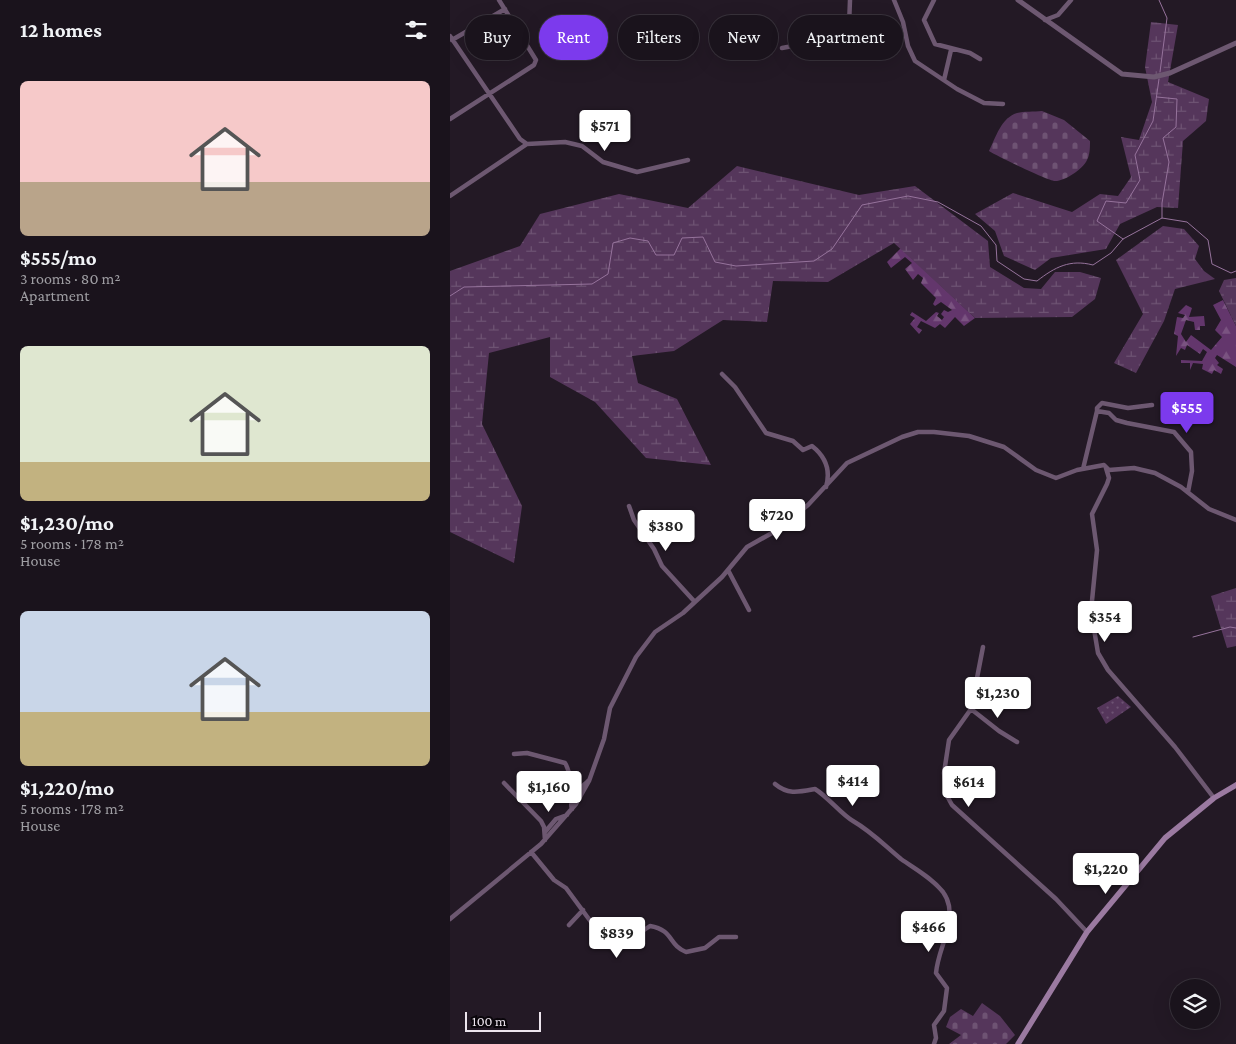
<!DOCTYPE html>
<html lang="en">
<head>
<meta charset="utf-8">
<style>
  :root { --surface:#1a131c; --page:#272029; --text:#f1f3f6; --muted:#9f9ea3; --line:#38323b; --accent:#7c3aed }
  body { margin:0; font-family:"Crimson Pro",serif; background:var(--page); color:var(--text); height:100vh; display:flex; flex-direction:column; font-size:19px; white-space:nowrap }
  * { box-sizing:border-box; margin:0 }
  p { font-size:16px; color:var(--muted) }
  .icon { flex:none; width:28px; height:28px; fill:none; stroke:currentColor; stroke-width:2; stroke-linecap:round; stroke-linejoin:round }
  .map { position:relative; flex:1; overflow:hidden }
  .sheet { display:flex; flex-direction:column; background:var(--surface); width:450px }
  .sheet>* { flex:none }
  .banner { position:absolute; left:15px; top:15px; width:475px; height:45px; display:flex; gap:10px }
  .tools { position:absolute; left:720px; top:979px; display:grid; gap:10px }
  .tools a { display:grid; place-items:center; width:50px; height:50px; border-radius:50%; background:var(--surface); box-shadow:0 5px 20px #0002,0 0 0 1px var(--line); font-size:25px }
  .scale { position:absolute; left:15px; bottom:12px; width:76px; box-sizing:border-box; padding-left:5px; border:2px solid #ece4ed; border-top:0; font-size:14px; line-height:18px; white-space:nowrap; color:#ece4ed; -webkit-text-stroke:4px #0a060b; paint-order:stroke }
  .price { position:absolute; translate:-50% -42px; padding:0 11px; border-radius:5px; background:#fff; color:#222; font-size:16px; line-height:32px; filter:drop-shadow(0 1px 2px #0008) }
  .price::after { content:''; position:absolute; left:50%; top:30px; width:15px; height:11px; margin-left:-8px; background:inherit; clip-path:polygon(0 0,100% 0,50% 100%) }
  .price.current { background:var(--accent); color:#fff }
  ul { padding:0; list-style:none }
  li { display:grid; align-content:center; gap:10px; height:265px; padding:0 20px }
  li span { display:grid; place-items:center; height:155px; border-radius:8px; color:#555 }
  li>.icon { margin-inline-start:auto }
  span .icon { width:90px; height:90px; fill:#fffc; stroke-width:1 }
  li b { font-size:21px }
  h2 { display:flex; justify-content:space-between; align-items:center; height:60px; padding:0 20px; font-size:21px }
  .pill { padding:0 18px; border-radius:22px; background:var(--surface); box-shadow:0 5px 20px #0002,0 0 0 1px var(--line); font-size:18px; line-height:45px }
  .pill.current { background:var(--accent); color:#fff }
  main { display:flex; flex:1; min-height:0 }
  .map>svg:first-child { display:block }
  .grass { fill:url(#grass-dots) }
  .forest { fill:url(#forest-firs) }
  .wetland { fill:url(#wetland-marsh) }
  .cemetery { fill:url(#cemetery-stones) }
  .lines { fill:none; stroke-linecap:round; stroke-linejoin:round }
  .stream { stroke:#96739c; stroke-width:1 }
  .minor { stroke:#6d5871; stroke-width:4.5 }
  .tertiary { stroke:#6d5871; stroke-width:5 }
  .secondary { stroke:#9b7aa1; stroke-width:5.5 }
</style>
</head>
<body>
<main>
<section class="sheet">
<h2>12 homes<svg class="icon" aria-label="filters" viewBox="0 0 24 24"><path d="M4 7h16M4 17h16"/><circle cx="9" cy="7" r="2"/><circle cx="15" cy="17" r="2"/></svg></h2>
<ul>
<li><span style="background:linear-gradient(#f6c9c9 65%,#b9a48a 0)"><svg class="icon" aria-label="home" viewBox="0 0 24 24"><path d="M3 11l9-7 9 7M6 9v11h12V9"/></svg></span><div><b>$555/mo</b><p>3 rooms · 80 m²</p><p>Apartment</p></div></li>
<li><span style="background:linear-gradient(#dfe7d0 75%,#c2b280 0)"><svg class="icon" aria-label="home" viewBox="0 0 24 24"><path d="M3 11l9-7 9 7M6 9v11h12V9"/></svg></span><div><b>$1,230/mo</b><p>5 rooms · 178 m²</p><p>House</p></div></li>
<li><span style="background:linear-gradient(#c9d6e8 65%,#c2b280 0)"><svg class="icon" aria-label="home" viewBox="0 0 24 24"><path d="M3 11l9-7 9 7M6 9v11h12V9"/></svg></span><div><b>$1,220/mo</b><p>5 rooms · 178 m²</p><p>House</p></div></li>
</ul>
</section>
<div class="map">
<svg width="786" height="1044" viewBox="0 0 786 1044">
  <defs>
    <pattern id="grass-dots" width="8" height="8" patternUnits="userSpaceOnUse" patternTransform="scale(1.25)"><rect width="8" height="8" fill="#55365b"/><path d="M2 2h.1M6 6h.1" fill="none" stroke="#6e5373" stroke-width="1.8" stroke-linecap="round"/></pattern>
    <pattern id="forest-firs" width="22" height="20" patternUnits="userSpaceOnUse" patternTransform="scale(1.25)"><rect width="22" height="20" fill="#63366c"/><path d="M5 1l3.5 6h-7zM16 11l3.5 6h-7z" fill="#7a5381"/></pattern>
    <pattern id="wetland-marsh" width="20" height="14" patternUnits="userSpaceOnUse" patternTransform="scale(1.25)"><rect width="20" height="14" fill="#55365b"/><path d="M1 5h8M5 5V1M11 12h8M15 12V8" fill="none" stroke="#6e5373"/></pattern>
    <pattern id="cemetery-stones" width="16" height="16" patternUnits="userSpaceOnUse" patternTransform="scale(1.25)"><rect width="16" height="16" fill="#55365b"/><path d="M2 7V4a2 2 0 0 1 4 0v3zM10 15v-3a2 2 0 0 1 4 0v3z" fill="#6e5373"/></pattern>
  </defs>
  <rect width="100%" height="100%" fill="#231925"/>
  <path class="grass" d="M668,696l13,11 -25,17 -9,-16z"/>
  <path class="forest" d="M451,248l74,70 -11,8 -9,-9 -10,11 -5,-4 -5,4 -14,-7 -4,6 5,3 -3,4 -9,-10 5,-6 -5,-3 2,-3 14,9 10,-9 3,1 -2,3 5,4 2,-3 -3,-3 3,-4 4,2 4,-2 -11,-8 -6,4 -2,-2 3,-6 -15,-15 2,-5 -5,-4 -5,6 -8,-11 7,-6 -7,-6 -14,11 -4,-6z
    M773,300l13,26v41l-19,-12 -2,3 4,5 -2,2 6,4 -2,5 -7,-4 -2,4 -10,-5 1,-5 -10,-1 -3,7v-7h-9v-3l21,1 5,-9 -4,-3 -3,5 -13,-9 -2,5 -4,-2 -5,8 2,-20 -4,-2 3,-17 6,1 2,-3 -7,-2 8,-8 6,3 -3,9 15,-1 1,10h-5v4h-5l-1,-8 -8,-2 -5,14 5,8 5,-7 20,15 11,-13 -7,-7 6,-10 -8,-15z"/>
  <path class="wetland" d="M701,22l27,3 -10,57 41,17 -3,22 -23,20 -5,67 -21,-1 -37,17 -14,25 -55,9 -16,12 -31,-14 -9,-25 -20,-17 38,-21 59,19 28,-18 18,2 13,-19 -10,-40 18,3 13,-38 -7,-35z
    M287,166l122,29 56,-9 73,55 2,26 34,21 17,1 14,-17h25l21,6 -6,21 -23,18 -97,1 -81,-75 -66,39 -55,-1 -6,41 -44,-2 -49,31 -42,5 6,27 39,16 34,66 -65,-7 -51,-56 -45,-25v-40l-61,16 -7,71 40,82 -8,57 -64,-31v-261l70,-25 20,-32 79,-20 69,14z
    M713,226l21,3 15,17 -4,13 9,12 11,8 -40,10 -11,32 -28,52 -22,-10 29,-49 -27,-54z
    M786,278v48l-17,-35 5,-11z
    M786,588v58l-9,2 -16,-52z"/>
  <path class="cemetery" d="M592,111l22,9 26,21c0,6 0,14 -3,19 -4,9 -23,22 -33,21 -10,-2 -55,-24 -65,-30 7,-14 12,-33 28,-38 7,-2 17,-1 25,-2z
    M532,1003l18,13 15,19 -9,9h-57l12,-9 -15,-8 4,-10 11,-8 12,7z"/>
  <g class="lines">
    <path class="stream" d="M709,0l8,18 -7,54
      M707,97l20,2 -1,28 -13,11 6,24 -7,41v15
      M673,239l-26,-18 9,-20 20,2 14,-23 -5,-25 18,-34 6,-42
      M0,296l14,-9 128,-3 16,-10 5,-31 17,-5 18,3 8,14h18l8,-17 21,-1 12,25 21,4 78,-5 18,-12 30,-44 46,-9 30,6 43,24 15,19 1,16 27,18 13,2c18,-14 33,-22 56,-16l18,-12 12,-14 39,-21 25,4 21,18 4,24 19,9 5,-2
      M743,637l37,-10 6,1"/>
    <path class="minor" d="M444,0l9,22 5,24 7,15 42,28 27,14 19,1
      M484,0l-10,20 11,24 35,9 10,6
      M595,20l13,-5 13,-15
      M0,36l70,103 7,5
      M2,40l53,-31
      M332,48l59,-11 8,-11 1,-26
      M494,80l7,-30
      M0,119l84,-54 2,-5 -37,-60
      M0,196l77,-52 38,-2 17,4 21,16 34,10 51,-12
      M272,374l13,13 31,46 27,8 10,9 9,-4c14,11 19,24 14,41
      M702,405l-24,3 -26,-5 -5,5v3l12,2 7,7 11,3 47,9 17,20 1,19 -4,21
      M656,468l3,10 -2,6 -15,30 5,36 -6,61 7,42 10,17 67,77 39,51
      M633,469l14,-58
      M179,506l5,14 20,29 8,17 32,35
      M278,570l21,40
      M533,647l-12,62 -22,31 -5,33 2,21 6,11 104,94 31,33
      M521,709l28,22 18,11
      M64,754l13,-1 38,10c3,4 8,24 9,31
      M54,783l37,38 3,6 1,13
      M325,784c13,11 24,8 40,5 13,8 27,26 38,32 19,11 31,24 48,38 14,10 31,19 42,33 3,4 5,9 6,14 3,25 -11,44 -13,67l11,15 -3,23 -10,14 2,13 -2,6
      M122,809c-4,-12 9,-21 16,-28
      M95,832l11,-13 11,-4
      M81,852l23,28 12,8 42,57 6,5 36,-24c24,4 18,19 36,26l19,-4 14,-11h17
      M0,919l91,-75 35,-40 13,-23 15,-42 6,-31 26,-51 19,-25 28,-19 39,-36 25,-30 32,-18 29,-24 39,-42 55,-26 16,-5h16l35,4 35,11 32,23 20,8 21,-8 27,-5 5,5 25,-2 21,5 26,14 28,22 27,11
      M119,925l14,-15"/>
    <path class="tertiary" d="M568,0l104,74 32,3 16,-4 66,-30"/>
    <path class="secondary" d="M568,1044l69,-112 78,-94 49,-40 22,-13"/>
  </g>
</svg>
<div class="tools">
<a><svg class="icon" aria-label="layers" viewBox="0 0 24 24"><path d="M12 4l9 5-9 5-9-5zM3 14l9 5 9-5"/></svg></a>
</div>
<div class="scale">100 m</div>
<b class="price" style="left:155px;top:152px">$571</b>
<b class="price current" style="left:737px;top:434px">$555</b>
<b class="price" style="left:327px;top:541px">$720</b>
<b class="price" style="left:216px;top:552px">$380</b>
<b class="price" style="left:655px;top:643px">$354</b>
<b class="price" style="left:548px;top:719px">$1,230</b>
<b class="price" style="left:403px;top:807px">$414</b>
<b class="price" style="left:519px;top:808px">$614</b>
<b class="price" style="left:99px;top:813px">$1,160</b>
<b class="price" style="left:656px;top:895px">$1,220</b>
<b class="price" style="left:479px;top:953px">$466</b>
<b class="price" style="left:167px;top:959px">$839</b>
<div class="banner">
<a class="pill">Buy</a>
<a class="pill current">Rent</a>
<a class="pill">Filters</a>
<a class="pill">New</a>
<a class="pill">Apartment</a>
</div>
</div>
</main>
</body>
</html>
